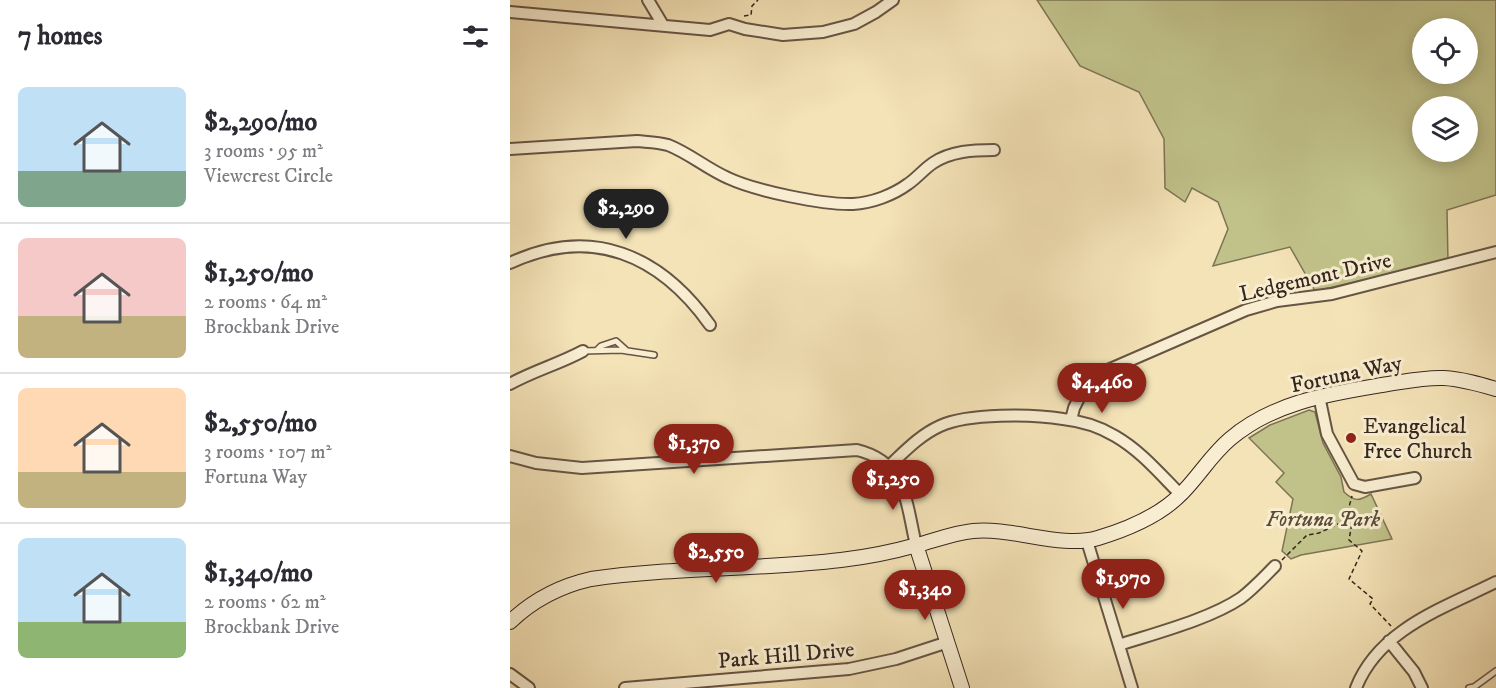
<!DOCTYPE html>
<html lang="en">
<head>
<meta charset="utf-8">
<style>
  :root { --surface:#fff; --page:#f2f2f3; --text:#2b2b33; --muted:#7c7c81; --line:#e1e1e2; --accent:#8f2418 }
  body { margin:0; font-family:"IM FELL DW Pica",serif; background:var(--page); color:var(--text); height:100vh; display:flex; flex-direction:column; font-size:22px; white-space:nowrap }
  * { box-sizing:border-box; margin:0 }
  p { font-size:20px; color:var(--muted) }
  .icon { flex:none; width:33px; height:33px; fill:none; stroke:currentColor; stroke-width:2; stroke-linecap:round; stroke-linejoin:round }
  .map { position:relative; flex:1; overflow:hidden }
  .drawer { display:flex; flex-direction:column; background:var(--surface); width:510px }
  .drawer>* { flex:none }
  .fabs { position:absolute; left:902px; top:18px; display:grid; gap:12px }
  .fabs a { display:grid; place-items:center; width:66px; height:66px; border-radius:50%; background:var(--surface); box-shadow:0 3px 15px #0003; font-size:30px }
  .price { position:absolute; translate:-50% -51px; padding:0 14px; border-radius:21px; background:var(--accent); color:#fff; font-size:20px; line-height:39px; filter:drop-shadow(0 2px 3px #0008) }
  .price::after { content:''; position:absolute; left:50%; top:36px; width:18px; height:14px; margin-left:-9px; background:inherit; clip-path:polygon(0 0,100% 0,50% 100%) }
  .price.selected { background:#222; color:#fff }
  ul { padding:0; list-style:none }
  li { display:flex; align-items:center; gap:18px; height:150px; padding:0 18px }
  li+li { border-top:2px solid var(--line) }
  li span { display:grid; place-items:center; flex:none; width:168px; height:120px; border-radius:9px; color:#555 }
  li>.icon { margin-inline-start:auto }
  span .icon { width:72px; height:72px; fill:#fffc; stroke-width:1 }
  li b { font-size:26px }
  h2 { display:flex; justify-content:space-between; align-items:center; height:72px; padding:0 18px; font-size:26px }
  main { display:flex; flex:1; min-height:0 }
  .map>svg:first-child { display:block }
  .green { fill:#c1c28a; stroke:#7c7454; stroke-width:1.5; fill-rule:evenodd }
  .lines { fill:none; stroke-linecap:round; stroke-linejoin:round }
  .lane-casing { stroke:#654; stroke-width:8 }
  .street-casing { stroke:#654; stroke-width:14 }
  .secondary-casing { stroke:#36261e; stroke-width:16 }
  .path { stroke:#36261e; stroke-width:1.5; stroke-dasharray:4.5 3; stroke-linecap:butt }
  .lane { stroke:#f8edd0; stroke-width:5 }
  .street { stroke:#f8edd0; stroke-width:10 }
  .secondary { stroke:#f8edd0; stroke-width:14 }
  .poi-dot { fill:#8f2418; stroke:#f8edd0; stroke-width:2 }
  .labels { text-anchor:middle; stroke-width:6; stroke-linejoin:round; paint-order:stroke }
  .street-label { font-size:22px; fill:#36261e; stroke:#f8edd0 }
  .poi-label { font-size:22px; fill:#36261e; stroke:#f8edd0; text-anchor:start }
  .park-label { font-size:22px; font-style:italic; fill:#594d39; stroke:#f8edd0 }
</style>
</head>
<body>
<main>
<section class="drawer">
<h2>7 homes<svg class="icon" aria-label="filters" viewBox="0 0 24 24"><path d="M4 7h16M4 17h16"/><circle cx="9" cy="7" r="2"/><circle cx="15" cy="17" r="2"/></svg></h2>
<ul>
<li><span style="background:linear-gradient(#bfe0f5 70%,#7fa58c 0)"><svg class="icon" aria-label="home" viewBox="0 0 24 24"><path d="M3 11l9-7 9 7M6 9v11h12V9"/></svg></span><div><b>$2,290/mo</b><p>3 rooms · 95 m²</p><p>Viewcrest Circle</p></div></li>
<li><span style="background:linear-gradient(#f6c9c9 65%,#c2b280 0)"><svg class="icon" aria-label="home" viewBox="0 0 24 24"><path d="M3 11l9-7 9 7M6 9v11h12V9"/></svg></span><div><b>$1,250/mo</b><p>2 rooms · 64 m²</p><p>Brockbank Drive</p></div></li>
<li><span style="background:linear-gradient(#ffd9b3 70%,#c2b280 0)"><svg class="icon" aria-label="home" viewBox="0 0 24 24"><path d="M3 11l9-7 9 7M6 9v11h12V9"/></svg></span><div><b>$2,550/mo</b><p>3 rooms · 107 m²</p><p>Fortuna Way</p></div></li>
<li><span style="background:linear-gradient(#bfe0f5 70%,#8fb573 0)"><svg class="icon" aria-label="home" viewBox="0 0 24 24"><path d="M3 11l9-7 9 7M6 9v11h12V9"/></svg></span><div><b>$1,340/mo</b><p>2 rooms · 62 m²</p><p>Brockbank Drive</p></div></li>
</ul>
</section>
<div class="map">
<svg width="986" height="688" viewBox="0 0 986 688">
  <rect width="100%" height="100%" fill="#f4e3b7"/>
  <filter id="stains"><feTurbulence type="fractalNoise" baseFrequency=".00333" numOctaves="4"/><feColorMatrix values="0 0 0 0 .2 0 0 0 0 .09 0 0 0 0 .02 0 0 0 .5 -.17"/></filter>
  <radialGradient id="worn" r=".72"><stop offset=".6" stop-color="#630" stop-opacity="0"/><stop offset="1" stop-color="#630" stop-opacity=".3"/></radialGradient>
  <path class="green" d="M527,0h459v195l-49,15 1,51 -133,30 -25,-44 -77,19 15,-37 -10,-27 -26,-14 -7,14 -20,-14 -1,-49 -25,-47 -59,-26zM912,28h45v46h-45zM912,106h45v46h-45z
    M799,410l6,2 8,31 18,34 3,15c11,10 15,9 27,2l21,45 -91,16 -10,4 -9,-8 11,-52 -17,-17 8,-9 -35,-35 21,-13z"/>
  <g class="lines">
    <defs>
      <path id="lane" d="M87,350l4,-4 15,-5 11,10
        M73,351l38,-1 33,5
        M959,688l5,-1 22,-16"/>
      <path id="street" d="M138,0l15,25
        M0,12l200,18 19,-6 16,5 38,6 40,-3 31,-8 22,-12 17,-12
        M0,149l127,-8c10,1 21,1 31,4 21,8 39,24 60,33 28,13 95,27 125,26 19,-1 40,-9 55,-20 9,-6 16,-15 25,-21 18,-12 40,-13 61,-13
        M0,263c82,-38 150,-8 200,62
        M0,384c23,-13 49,-20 73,-33
        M809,396l8,38 27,50 11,3 50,-9
        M561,420l3,-12 7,-14 20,-21 145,-63 31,-9 55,-7 164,-42
        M0,456l26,7 46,5 275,-18c50,12 49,54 59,95
        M379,466c16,-15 31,-31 51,-40 28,-13 92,-12 123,-7 18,2 37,8 52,17 26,15 45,38 66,59
        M577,541l45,147
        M879,641l25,31 8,16
        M609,645c37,-12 91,-26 122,-47 12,-9 23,-21 34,-32
        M0,674l19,14
        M115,688l224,-19 47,-10 52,-17
        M846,688c23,-59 88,-80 140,-106"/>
      <path id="secondary" d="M406,545l46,143
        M0,622c23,-22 50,-36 81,-43 83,-12 167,-9 250,-19 26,-3 51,-8 76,-15 19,-5 37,-12 56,-14 39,-4 89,18 125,7 30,-9 62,-22 84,-45 17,-17 29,-38 48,-54 44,-37 98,-45 152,-54 21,-3 42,-8 62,-7 18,1 35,6 52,11"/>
    </defs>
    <use href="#lane" class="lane-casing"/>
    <use href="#street" class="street-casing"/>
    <use href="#secondary" class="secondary-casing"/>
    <path class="path" d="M234,16l7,-1 1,-9 6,-6
      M843,517l-4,23 13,11 -13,28 24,20 -3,5 21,22
      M772,560l25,-25 12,-2 34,-16 -4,-10 3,-11"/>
    <use href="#lane" class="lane"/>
    <use href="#street" class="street"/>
    <use href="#secondary" class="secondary"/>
  </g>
  <circle class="poi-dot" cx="841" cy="438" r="6"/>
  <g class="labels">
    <g class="street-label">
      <text transform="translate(805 276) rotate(-13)" y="8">Ledgemont Drive</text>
      <text transform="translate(836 373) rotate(-12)" y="8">Fortuna Way</text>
      <text transform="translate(276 654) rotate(-5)" y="8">Park Hill Drive</text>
    </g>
    <g class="poi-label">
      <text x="853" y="433">Evangelical<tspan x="853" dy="25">Free Church</tspan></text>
    </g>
    <g class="park-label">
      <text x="813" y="526">Fortuna Park</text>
    </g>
  </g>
  <rect width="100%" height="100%" filter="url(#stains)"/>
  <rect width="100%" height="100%" fill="url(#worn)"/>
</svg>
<div class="fabs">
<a><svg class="icon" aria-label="locate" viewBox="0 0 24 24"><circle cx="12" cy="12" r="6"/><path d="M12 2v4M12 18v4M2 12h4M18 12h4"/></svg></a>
<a><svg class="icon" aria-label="layers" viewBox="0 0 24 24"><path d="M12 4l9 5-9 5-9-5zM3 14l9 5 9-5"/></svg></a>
</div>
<b class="price selected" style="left:116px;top:240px">$2,290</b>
<b class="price" style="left:592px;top:414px">$4,460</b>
<b class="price" style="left:184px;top:475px">$1,370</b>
<b class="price" style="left:383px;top:511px">$1,250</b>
<b class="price" style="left:206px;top:584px">$2,550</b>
<b class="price" style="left:613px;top:610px">$1,970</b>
<b class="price" style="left:415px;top:621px">$1,340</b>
</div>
</main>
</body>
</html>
